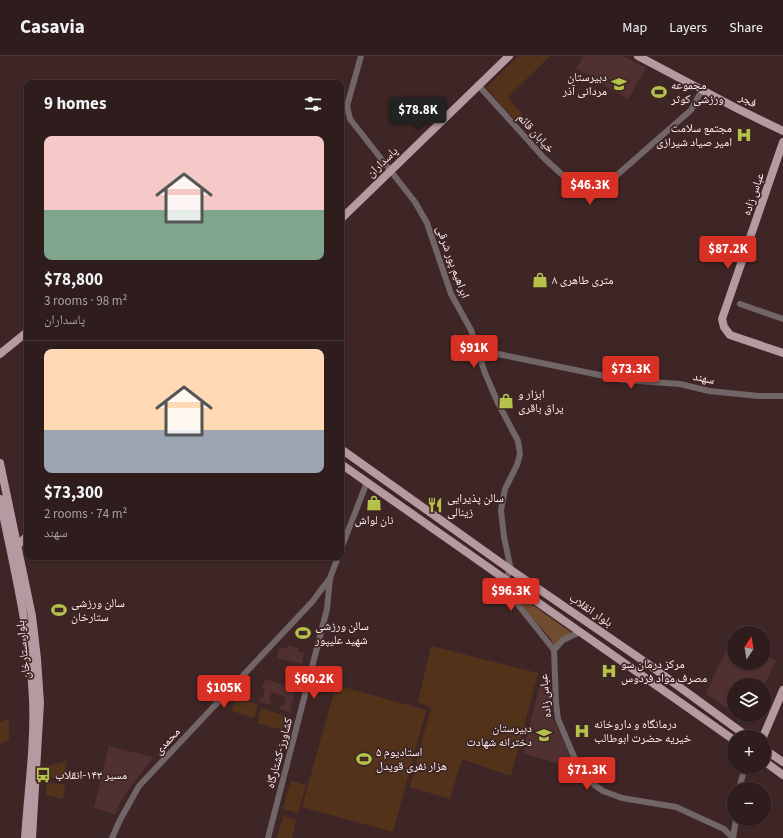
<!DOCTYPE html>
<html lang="en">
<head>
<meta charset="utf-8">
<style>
  :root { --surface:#2f1c1c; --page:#372525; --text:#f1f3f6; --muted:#a7a1a3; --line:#4a3a3b; --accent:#d93025 }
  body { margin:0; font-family:"Source Sans 3","Noto Naskh Arabic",sans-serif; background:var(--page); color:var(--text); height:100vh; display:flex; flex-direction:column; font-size:15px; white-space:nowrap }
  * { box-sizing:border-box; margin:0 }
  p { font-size:13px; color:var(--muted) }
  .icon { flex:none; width:22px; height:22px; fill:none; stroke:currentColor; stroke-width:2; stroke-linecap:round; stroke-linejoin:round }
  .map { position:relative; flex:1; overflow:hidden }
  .drawer { position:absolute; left:24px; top:24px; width:320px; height:480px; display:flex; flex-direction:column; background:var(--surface); border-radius:8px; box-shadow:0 1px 3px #0004,0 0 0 1px var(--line) }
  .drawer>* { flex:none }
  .needle { width:26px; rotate:12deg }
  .tools { position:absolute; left:727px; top:570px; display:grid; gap:8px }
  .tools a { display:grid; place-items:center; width:44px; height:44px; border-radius:50%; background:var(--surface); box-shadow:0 1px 3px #0004,0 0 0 1px var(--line); font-size:20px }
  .price { position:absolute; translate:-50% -34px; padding:0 9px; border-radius:4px; background:var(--accent); color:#fff; font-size:13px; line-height:26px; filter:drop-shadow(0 1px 2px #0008) }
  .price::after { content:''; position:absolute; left:50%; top:24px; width:12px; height:9px; margin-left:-6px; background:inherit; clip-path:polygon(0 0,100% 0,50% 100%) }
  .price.selected { background:#222; color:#fff }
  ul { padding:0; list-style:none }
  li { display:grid; align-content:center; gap:8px; height:212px; padding:0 20px }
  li+li { border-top:1px solid var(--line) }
  li span { display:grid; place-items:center; height:124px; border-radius:8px; color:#555 }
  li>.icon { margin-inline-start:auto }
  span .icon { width:72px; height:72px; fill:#fffc; stroke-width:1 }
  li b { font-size:17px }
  h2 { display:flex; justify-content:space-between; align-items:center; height:48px; padding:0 20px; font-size:17px }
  header { display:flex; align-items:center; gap:24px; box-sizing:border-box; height:56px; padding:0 20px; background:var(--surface); border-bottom:1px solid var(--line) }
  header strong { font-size:19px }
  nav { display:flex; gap:22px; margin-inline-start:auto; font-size:14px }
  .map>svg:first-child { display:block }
  .built { fill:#503030 }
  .green { fill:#52331a }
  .forest { fill:#714c2e }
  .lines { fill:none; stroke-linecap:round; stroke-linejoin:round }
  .minor { stroke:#726568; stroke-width:6 }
  .major { stroke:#b59ba1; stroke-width:8 }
  .labels { text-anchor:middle; stroke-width:3.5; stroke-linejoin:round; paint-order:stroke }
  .poi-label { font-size:12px; fill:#ffeeed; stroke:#3f2626; text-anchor:start }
  .street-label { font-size:12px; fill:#ffeeed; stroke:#3f2626 }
</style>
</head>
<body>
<header>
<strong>Casavia</strong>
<nav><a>Map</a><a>Layers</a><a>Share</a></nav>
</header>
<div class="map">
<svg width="783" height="782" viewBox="0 0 783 782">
  <rect width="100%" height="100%" fill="#3f2626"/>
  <path class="built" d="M584,0h39l23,12 -18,31 -52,-31z
    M733,582l1,25h30v-8l12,6 -12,24h-30v28l-28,-19 13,-29z
    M288,589l11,3 -1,4 6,1 -2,11 -25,-6 2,-11 8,2z
    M265,623l31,10 -6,19 2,1 -1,4 -11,-4 1,-4 3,1 2,-9 -15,-5 -2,8 2,1 -1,4 -11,-3 1,-4h3l2,-9 -3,-1z
    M540,628l9,2 3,30 20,44 -3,7 -46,-14z
    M109,690l44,11 -23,31 -9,13 -6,13 -21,-6z"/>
  <path class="green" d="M518,0h32l-42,41 15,18 -7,6 -30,-33z
    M431,590l107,27 -27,103 -49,-17 -12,40 -40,-12 21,-79 -13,-6z
    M336,629l90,25 -33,122 -91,-25z
    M235,642l23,6 -4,14 -22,-7z
    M261,652l24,8 -3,14 -24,-7z
    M9,663v21l-9,3v-21z
    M66,705l-1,17h-18v-12z
    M291,725l15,4 -8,28 -15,-4z
    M46,726l19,3 -2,14 -17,-4z
    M283,760l13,4 -4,18h-15z"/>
  <path class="forest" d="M516,537l56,40 -17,14 -5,-9 -29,-33z"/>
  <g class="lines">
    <path class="minor" d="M361,0l-14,50 3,13 65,83 12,21 24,71 20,36 14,43 13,30 20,38 2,13 -3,11 -12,24 -4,21 3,27 7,33 -6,9 14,27 35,44 2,53 2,16 20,47 15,18 10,7 19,7 54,9 48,22 9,9
      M479,30l65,72 39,36 9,3 99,-87 11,-20
      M740,248l43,15
      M479,299l19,-1 126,26 56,4 29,7 50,5h24
      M341,493l26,-67
      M554,594l9,-10 17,-8
      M739,733l4,-15 4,-7
      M112,782l8,-18 19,-34 173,-184 18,-24
      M268,782l59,-229 3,-31 8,-21
      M733,782l3,-19"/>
    <path class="major" d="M638,0l98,52 47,23
      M783,86l-61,177 2,8 6,8 53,18
      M341,163l168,-163
      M0,298l27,-22
      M341,393l170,121 137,94 100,73
      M0,407l32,153 5,43 3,44 -8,135
      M341,408l393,276
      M0,443c13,66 30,132 33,200 2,46 -5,93 -8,139
      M14,491l3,-1 10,-10
      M763,681l20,-47
      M764,693l19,13
      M764,705l19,14"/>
  </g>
  <defs>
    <symbol id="school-bare" viewBox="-9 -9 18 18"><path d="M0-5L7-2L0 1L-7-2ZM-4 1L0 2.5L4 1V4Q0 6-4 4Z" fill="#b4c24a" stroke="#3f2626" stroke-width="2.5" paint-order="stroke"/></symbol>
    <symbol id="stadium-bare" viewBox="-9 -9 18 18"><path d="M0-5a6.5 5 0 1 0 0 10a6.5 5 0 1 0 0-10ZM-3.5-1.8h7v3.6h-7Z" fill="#b4c24a" stroke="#3f2626" stroke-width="2.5" paint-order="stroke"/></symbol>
    <symbol id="hospital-bare" viewBox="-9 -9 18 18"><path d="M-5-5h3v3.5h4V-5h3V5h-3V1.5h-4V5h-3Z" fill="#b4c24a" stroke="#3f2626" stroke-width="2.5" paint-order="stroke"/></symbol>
    <symbol id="shop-bare" viewBox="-9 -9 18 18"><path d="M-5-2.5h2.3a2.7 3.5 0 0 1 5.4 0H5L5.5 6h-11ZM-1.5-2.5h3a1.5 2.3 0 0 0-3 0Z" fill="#b4c24a" stroke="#3f2626" stroke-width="2.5" paint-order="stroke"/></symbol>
    <symbol id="restaurant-bare" viewBox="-9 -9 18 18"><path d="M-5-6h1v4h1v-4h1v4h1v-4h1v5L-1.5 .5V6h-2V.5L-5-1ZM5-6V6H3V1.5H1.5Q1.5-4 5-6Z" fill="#b4c24a" stroke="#3f2626" stroke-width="2.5" paint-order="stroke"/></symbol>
    <symbol id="bus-bare" viewBox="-9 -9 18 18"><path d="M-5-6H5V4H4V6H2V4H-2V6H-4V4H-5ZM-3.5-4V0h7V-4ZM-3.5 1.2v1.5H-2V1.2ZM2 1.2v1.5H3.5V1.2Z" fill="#b4c24a" stroke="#3f2626" stroke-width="2.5" paint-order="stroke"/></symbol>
  </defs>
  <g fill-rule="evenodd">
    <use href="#school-bare" x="608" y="17" width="22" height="22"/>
    <use href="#stadium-bare" x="648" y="25" width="22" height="22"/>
    <use href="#hospital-bare" x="733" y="68" width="22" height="22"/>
    <use href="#shop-bare" x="529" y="213" width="22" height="22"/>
    <use href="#shop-bare" x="495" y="334" width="22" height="22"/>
    <use href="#shop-bare" x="363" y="436" width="22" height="22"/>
    <use href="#restaurant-bare" x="424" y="438" width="22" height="22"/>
    <use href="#stadium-bare" x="48" y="543" width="22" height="22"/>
    <use href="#stadium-bare" x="292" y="566" width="22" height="22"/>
    <use href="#hospital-bare" x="598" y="604" width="22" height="22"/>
    <use href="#hospital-bare" x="571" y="664" width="22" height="22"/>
    <use href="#school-bare" x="533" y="668" width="22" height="22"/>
    <use href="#stadium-bare" x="353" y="692" width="22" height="22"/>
    <use href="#bus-bare" x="32" y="708" width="22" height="22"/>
  </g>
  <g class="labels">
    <g class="poi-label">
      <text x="607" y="25" text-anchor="end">دبیرستان<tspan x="607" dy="14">مردانی آذر</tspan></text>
      <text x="671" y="33">مجموعه<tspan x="671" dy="14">ورزشی کوثر</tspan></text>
      <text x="732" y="76" text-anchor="end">مجتمع سلامت<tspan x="732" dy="14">امیر صیاد شیرازی</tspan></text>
      <text x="552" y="228">۸ متری طاهری</text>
      <text x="518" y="342">ابزار و<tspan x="518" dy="14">یراق باقری</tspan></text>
      <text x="447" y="446">سالن پذیرایی<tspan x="447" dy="14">زینالی</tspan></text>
      <text x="374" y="468" text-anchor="middle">نان لواش</text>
      <text x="71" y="551">سالن ورزشی<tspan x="71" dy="14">ستارخان</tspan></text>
      <text x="315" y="574">سالن ورزشی<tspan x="315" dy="14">شهید علیپور</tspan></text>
      <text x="621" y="612">مرکز درمان سو<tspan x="621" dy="14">مصرف مواد فردوس</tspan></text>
      <text x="594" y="672">درمانگاه و داروخانه<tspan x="594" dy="14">خیریه حضرت ابوطالب</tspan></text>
      <text x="532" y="676" text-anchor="end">دبیرستان<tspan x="532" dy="14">دخترانه شهادت</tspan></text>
      <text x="376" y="700">استادیوم ۵<tspan x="376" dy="14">هزار نفری قویدل</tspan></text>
      <text x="55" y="723">مسیر ۱۴۳-انقلاب</text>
    </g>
    <g class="street-label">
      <text transform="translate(748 44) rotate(27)" y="4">فجر</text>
      <text transform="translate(536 77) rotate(48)" y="4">خیابان قائم</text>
      <text transform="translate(382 106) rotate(-44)" y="4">پاسداران</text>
      <text transform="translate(753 138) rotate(-71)" y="4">عباس زاده</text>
      <text transform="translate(453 206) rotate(70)" y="4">ابراهیم پور شرقی</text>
      <text transform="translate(704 322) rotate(12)" y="4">سهند</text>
      <text transform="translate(591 554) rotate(34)" y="4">بلوار انقلاب</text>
      <text transform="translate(23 594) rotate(-96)" y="4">بلوار ستارخان</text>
      <text transform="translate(545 640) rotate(-95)" y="4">عباس زاده</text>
      <text transform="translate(167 685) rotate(-47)" y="4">محمدی</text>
      <text transform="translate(279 697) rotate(-75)" y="4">کشاورز-کشتارگاه</text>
    </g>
  </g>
</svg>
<div class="tools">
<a><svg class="needle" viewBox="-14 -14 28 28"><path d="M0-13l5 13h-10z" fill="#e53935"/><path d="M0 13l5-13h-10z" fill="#a7a1a3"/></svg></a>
<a><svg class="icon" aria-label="layers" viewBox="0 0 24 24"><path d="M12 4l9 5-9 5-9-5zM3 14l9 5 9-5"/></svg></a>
<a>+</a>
<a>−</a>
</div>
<b class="price selected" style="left:418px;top:75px">$78.8K</b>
<b class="price" style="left:590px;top:150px">$46.3K</b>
<b class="price" style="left:728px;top:214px">$87.2K</b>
<b class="price" style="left:474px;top:313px">$91K</b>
<b class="price" style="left:631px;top:334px">$73.3K</b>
<b class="price" style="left:511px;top:556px">$96.3K</b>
<b class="price" style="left:314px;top:644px">$60.2K</b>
<b class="price" style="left:224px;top:653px">$105K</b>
<b class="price" style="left:587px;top:735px">$71.3K</b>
<section class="drawer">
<h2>9 homes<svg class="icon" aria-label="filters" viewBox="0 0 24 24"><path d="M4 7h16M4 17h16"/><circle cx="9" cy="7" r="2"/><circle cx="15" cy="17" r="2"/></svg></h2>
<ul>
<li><span style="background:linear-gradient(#f6c9c9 60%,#7fa58c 0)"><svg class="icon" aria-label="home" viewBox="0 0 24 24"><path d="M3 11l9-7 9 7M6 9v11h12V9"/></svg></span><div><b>$78,800</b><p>3 rooms · 98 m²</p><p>پاسداران</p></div></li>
<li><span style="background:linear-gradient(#ffd9b3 65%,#9aa5b1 0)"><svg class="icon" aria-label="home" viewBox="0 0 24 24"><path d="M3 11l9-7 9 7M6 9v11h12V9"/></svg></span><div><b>$73,300</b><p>2 rooms · 74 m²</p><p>سهند</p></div></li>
</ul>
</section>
</div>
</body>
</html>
